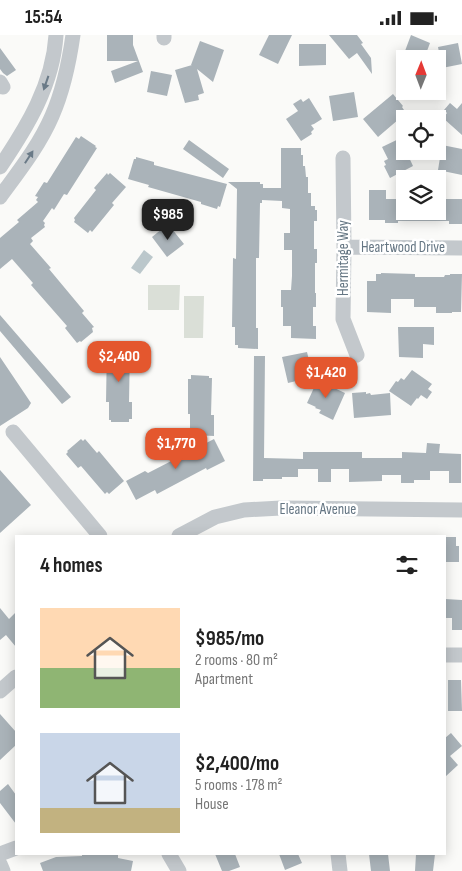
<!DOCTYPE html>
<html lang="en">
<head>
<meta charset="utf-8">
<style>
  :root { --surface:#fff; --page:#f6f6f6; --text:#222; --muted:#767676; --accent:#e4572e }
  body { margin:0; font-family:"Sofia Sans Condensed",sans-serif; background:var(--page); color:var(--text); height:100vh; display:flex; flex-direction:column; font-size:19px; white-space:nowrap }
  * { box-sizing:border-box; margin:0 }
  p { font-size:16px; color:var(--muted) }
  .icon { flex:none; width:28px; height:28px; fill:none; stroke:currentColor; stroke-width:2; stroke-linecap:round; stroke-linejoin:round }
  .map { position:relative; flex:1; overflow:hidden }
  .details { position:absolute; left:15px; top:500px; width:431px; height:320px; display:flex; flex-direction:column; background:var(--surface); border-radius:0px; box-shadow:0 2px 12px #0003 }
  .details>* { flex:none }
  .needle { width:32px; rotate:1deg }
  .fabs { position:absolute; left:396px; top:15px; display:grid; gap:10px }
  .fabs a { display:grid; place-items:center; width:50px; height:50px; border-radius:0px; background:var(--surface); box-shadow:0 2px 12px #0003; font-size:25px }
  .price { position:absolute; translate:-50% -42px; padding:0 11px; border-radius:10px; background:var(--accent); color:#fff; font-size:16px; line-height:32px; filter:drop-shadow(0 1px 2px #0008) }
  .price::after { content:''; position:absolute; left:50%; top:30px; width:15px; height:11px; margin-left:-8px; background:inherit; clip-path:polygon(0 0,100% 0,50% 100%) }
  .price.current { background:#222; color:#fff }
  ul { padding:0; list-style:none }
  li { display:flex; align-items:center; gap:15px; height:125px; padding:0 25px }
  li span { display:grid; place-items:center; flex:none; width:140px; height:100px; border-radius:0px; color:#555 }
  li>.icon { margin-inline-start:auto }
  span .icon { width:60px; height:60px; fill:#fffc; stroke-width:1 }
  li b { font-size:21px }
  h2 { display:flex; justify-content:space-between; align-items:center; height:60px; padding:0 25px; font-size:21px }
  .status { display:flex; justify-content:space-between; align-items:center; height:35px; padding:0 25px; background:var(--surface); direction:ltr }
  .status svg { height:14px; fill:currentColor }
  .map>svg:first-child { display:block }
  .green { fill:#dadfd7 }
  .water { fill:#bbc7cb }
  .building { fill:#aab3b9 }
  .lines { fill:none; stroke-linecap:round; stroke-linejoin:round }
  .minor { stroke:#c3c8cc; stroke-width:15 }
  .oneway { fill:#6a7a87 }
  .labels { text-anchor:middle; stroke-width:5; stroke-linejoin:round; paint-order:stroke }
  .street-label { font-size:15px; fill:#657683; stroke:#fff }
</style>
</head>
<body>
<div class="status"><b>15:54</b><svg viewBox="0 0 49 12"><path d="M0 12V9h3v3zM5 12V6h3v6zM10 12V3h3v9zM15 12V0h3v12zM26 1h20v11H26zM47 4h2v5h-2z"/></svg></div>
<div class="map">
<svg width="462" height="836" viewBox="0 0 462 836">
  <rect width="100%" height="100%" fill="#fafaf8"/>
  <path class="green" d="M148,250h32l-1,25h-31z
    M184,261h20l-1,42h-19z"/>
  <path class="water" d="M144,215l9,7 -13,17 -9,-6z"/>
  <path class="building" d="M107,0h26v10l10,27 -28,11 -4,-12 27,-10h-31z
    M269,0h23l-14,29 -19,-9z
    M329,0h28l6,8 -2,1 10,14 1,16 -15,-21 -8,6z
    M411,0l19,8 -6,16h-22z
    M200,6l24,9 -11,32 -16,-13 7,24 -6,2 1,5 -14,3 -10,-33 17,-5h-1z
    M458,8l4,21 -20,4 -4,-21z
    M299,9h27v21l-27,1z
    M0,13l16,22 -9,6 -4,-3 -3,-4z
    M151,36l21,4 -5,21 -20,-4z
    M354,57l4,25 -25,4 -4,-25z
    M393,59l10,12 -1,1 4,6 -28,24 -15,-18z
    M309,63l13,21 -8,5 -3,1 3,4 -3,3 1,2 -11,7 -15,-22 12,-8 -5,-7 8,-5 2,3z
    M450,68l7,6 5,-6v32l-19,-17 4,-5 -3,-3z
    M81,101l15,10 -1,1 2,1 -30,47 -3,-1 -10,16 -2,-2 -9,13 2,2 -1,2 1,2 -14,11 2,3 -3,3 21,24 -2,1 35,42 -2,2 12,14 -2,1 1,4 -12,10 -1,-1 -3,2 -12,-15 2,-2 -36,-41 2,-2 -21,-24 -12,10v-31l19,-16 -2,-2 21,-18 -2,-2 2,-3 -3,-1 9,-14 3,1 29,-46 3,2z
    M405,101v15h1l7,15 -23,12 -6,-12 2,-1 -2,-4 4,-2 -6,-12z
    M189,105l40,29 -6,9 -40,-29z
    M442,110l20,4v26l-24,-5z
    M281,113h20v7h2v11h2l1,11h2v16h3v13h4v4h2v11h-3v28h3v14h-2v30h1v14h-3v19h3v13l-25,-1v-12h-8v-19h-2v-17h10l1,-14v-26h-8v-17h6v-24l-8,-1v-7l-20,-1v3h-2l-1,55h-3v70h2v21l-20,-1v-3h-3v-18h-3l1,-69 3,1 1,-70 -9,-7h32v2h3v4h18z
    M136,122l18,5v3l73,19 -7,23 -2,-1 -1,3 -16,-5v-2l-53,-15 1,-2 -21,-6 6,-20h2z
    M107,138l1,2 2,-2 16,14 -14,16 2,2 -22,27 -2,-2 -2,3 -14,-11 1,-2 -1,-2 22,-28 -2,-2z
    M369,155h17v9h12v12h40v-12h24v25h-13v-3h-51v2h-13v-3h-16z
    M168,189l16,20 -17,13 -15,-20z
    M381,238l34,1v3h29l1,-2h5v-1h12l-1,38h-9v1h-16v-6h-22v-8h-23v14l-24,-1v-31h9v-7h5z
    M0,280l71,82 -9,7 -62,-73z
    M398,292h36v18l-11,-1v14l-24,-1z
    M107,309h20v3h3l-1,55h3v17h-3v3h-18v-2h-2v-18h-3z
    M307,317l6,25 -25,6 -6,-26z
    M254,321h11l-1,102 39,1v-7h59v6h40v-6l24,1 1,-10 13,1 -1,9 22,1v29h-12v-12h-19v9h-16v3h-13v-8h-19v6l-33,1v-13h-18v13h-13v-13h-20v8h-16v2h-19v2h-10z
    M0,322l31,46 -3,5 -28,18z
    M412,335l20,14 -4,5 4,3 -5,7 -6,-4 -3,4 -1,-1 -6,8 -22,-15 7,-10 2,1 3,-4 3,2z
    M191,340l18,1v2h3l-1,37h3v21l-21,-1v-3h-3v-18h-2v-35h3z
    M318,344l13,6 -1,1 15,7 -12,27 -14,-7 2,-3 -6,-2 1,-1 -9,-4z
    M366,357v2l4,-1 1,2 19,-2 1,22 -37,3 -2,-25z
    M81,404l2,2 2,-2 12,14 2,-2 25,30 -15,13 -2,-2 -2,2 -24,-28 -3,2 -12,-14 2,-2 -1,-1z
    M214,404l11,22 -18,9 -1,-2 -49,26 -2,-4 -19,10 -10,-19 19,-10 3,2z
    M0,435l31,35 -31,28z
    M445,502h11v9h3v16h-14z
    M445,564l17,1v30h-10v-12h-7z
    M0,573l9,11 7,-7v35l-10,-12 -6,5z
    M448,645h13l1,31h-14z
    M0,679l16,18v13l-16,15z
    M451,698l11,13 -12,10 8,9 -13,12v-39z
    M8,749l8,11v29l-16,-21v-12z
    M82,819h36v4l15,3 -2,10h-88l-3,-8 16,-6 26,-1z
    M215,819h20l5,13 -11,4h-7z
    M279,819h19l4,9 -17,7z
    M369,819h19l2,17h-19z
    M416,819h19l-2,17h-18z"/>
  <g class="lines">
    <path class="minor" d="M164,3v-3
      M0,47l3,5
      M343,123l1,89 -1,72 14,36
      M0,132c27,-40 53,-82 56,-132
      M0,162c19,-26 39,-51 52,-81 11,-25 17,-53 21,-81
      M344,212l118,1
      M13,397l87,104
      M179,501l36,-19 29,-7 37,-2 181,2
      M445,620h17
      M0,656l16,-14
      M0,819l16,-6
      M169,819l10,17
      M338,819l2,17
      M0,829l3,7"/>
  </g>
  <defs><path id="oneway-solid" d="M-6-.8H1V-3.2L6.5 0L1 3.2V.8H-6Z" transform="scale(1.25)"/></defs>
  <g class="oneway">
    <use href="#oneway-solid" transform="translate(46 48) rotate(109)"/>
    <use href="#oneway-solid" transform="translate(29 122) rotate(-57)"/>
  </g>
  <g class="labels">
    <g class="street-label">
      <text x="403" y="217">Heartwood Drive</text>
      <text transform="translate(343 223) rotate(-90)" y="5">Hermitage Way</text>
      <text x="318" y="479">Eleanor Avenue</text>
    </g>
  </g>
</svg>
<div class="fabs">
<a><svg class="needle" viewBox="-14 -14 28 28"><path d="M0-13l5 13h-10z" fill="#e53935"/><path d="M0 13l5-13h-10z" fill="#767676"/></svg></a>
<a><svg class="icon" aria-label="locate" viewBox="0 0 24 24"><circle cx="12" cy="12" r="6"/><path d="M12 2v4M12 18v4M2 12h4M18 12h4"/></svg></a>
<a><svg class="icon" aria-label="layers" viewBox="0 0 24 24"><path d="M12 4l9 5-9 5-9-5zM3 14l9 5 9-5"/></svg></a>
</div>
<b class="price current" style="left:168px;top:206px">$985</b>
<b class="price" style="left:119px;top:348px">$2,400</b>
<b class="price" style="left:326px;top:364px">$1,420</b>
<b class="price" style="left:176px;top:435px">$1,770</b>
<section class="details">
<h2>4 homes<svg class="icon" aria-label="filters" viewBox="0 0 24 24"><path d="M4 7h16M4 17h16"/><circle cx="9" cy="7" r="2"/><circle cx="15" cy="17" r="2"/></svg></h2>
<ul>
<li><span style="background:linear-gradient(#ffd9b3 60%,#8fb573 0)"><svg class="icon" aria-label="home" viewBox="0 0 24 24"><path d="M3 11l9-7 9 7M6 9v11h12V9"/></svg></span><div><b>$985/mo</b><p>2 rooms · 80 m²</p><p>Apartment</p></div></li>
<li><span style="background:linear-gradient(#c9d6e8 75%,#c2b280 0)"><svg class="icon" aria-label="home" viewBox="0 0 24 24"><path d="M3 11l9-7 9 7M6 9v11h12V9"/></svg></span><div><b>$2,400/mo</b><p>5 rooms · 178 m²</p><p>House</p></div></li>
</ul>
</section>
</div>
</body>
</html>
